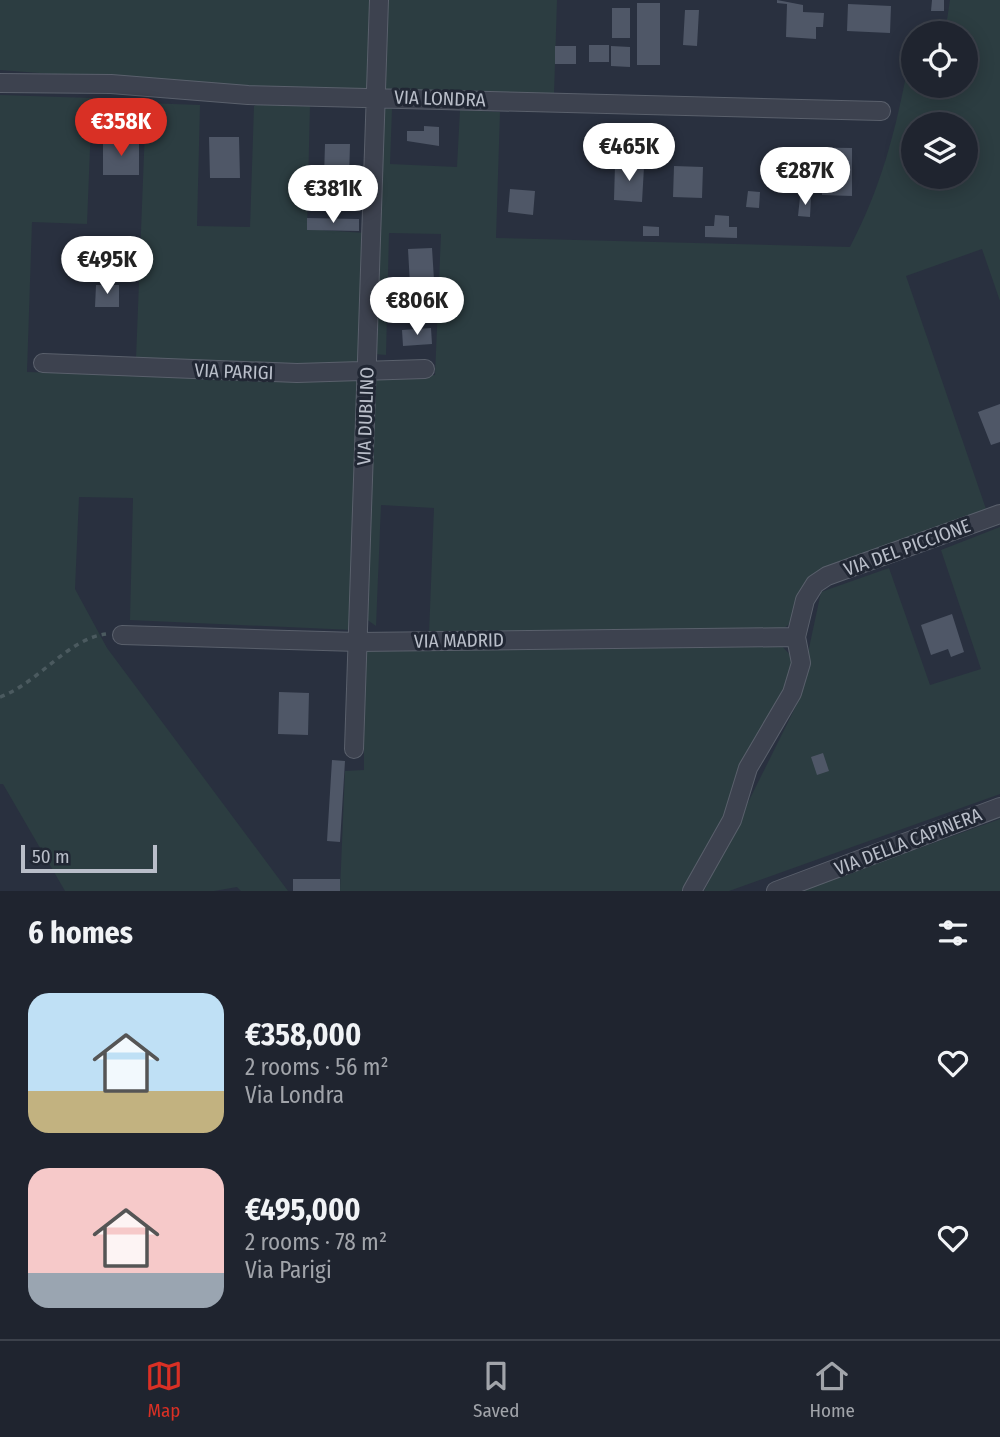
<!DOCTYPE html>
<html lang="en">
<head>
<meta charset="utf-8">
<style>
  :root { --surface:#1f242f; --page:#2c303b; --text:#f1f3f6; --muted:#a1a4aa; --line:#3c414b; --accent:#d93025 }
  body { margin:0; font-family:"Fira Sans Condensed",sans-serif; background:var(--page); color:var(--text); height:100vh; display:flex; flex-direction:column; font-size:26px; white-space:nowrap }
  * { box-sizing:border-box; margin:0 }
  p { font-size:23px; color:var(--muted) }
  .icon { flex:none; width:38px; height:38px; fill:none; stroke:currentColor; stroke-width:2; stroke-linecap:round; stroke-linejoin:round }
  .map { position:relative; height:891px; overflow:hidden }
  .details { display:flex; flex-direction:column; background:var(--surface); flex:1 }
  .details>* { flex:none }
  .fabs { position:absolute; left:901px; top:21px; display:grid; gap:14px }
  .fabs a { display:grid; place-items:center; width:77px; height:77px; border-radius:50%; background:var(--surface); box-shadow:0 4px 18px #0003,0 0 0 2px var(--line); font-size:35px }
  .scale { position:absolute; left:21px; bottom:18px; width:136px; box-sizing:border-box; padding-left:7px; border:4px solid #b9bec9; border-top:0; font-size:19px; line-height:24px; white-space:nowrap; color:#b9bec9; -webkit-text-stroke:5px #212734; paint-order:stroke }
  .price { position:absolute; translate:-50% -60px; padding:0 16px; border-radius:24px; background:#fff; color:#222; font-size:23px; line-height:46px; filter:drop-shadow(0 2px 4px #0008) }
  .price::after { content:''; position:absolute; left:50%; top:42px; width:21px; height:16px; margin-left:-10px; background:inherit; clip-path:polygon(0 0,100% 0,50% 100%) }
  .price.selected { background:var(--accent); color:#fff }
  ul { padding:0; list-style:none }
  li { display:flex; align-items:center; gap:21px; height:175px; padding:0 28px }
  li span { display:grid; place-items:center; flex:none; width:196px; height:140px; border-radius:21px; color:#555 }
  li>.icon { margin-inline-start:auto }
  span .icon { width:84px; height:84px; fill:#fffc; stroke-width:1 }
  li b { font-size:30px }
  h2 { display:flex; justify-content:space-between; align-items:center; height:84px; padding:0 28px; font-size:30px }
  .tab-bar { display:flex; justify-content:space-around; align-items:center; height:98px; border-top:2px solid var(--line); background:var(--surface); font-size:19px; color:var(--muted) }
  .tab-bar a { display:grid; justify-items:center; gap:4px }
  .tab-bar .selected { color:var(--accent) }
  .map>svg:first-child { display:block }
  .green { fill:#2c3d41; fill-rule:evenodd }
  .building { fill:#4f5767 }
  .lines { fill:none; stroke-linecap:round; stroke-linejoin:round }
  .street-casing { stroke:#5a606c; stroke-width:20 }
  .path { stroke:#4b5a5f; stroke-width:3.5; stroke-dasharray:5 5; stroke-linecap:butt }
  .street { stroke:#3d424f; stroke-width:18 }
  .labels { text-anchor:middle; stroke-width:6; stroke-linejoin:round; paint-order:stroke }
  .street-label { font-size:19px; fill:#b9bec9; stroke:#212734 }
</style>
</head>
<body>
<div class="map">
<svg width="1000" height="891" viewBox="0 0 1000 891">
  <rect width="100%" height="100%" fill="#29303f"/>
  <path class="green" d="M0,0h557l-3,94 -307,-5 -247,-19z
    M950,0h50v301l-18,-52 -76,27 80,233 -160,61 -30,48 -15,13 -352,3 5,-126 -53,-3 -5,121 -10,-7 6,-242 63,-2 6,-141 -52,-1 -3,122 -12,-1 7,-238 4,-7h7l-2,55 67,3 3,-57 40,2 -4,126 354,9c31,-60 44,-110 57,-176l6,-4 1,19h52v-53h-21zM914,124h52v53h-52z
    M0,95l92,3 -5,126 -55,-2 -5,150 333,9 -7,249 -223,-10 3,-122 -54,-1 -4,92 32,59 181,243h-47l-4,-4 -23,4h-149l-62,-107h-3z
    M146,103l54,2 -3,121 53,1 4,-121 8,-3 48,2 -3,124 58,4 -4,129 -62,4 -163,-7z
    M1000,527v267l-271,97h-25l93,-187 24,-112 68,-24 41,117 51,-16 -40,-119z
    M780,644l12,13v10l-7,26 -57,121 -44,77h-344l5,-120 19,-1v-113l4,-7 208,-1z
    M1000,819v72h-200z"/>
  <path class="building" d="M777,0l26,5v7l21,1 -1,14h-7v12l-30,-2 1,-33 -10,-1z
    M932,0h12v11h-13z
    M637,3h23v62h-23z
    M848,4l43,2 -1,27 -43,-2z
    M612,8h18v30h-18z
    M685,10h14l-2,36 -14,-1z
    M589,45h20v17h-20z
    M555,46h21v18h-21z
    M611,46l19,1v20l-19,-1z
    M424,126l15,1v19l-32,-5v-10h17z
    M209,137h30l1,41h-30z
    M103,142h36v33h-36z
    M325,144h25l-1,34 -25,-1z
    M791,147l61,1v48l-30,-1v-14l-32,-1z
    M615,165l29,2 -2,35 -28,-2z
    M674,166l29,1 -1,31 -29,-1z
    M510,189l25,2 -2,24 -25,-3z
    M748,191l12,1 -1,16 -13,-1z
    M800,197l11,1 -1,19 -12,-1z
    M715,215l14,1v11h8v11l-32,-1v-11h9z
    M307,218l52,1v12l-52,-1z
    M643,226l16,1v9h-16z
    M432,248l3,48 -14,1 -1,-13 -10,1 -2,-36z
    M96,285h23v22h-24z
    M431,328l1,16 -29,2 -1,-16z
    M1000,404v38l-9,3 -13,-33z
    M952,614l12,38 -13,5 -3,-8 -17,6 -10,-30z
    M279,692l30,1 -1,42 -30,-1z
    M823,753l6,18 -12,4 -6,-18z
    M332,760l13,1 -5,81 -13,-1z
    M293,879h47v12h-47z"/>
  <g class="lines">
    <defs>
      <path id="street" d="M0,83l111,1 137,11 633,16
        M43,363l254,10 128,-4
        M122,635l236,7 438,-5
        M354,749l25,-749
        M692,891l40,-71 16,-52 44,-75 9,-30 -5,-26 9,-37 10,-16 12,-8 173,-62
        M776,891l224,-84"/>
    </defs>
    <use href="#street" class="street-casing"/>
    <path class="path" d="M0,697c40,-15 67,-58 106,-63"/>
    <use href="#street" class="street"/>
  </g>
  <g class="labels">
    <g class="street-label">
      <text transform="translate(440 98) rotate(2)" y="7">VIA LONDRA</text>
      <text transform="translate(234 371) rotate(2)" y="7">VIA PARIGI</text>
      <text transform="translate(365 416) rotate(-88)" y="7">VIA DUBLINO</text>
      <text transform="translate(907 547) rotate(-20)" y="7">VIA DEL PICCIONE</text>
      <text transform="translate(459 640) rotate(-1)" y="7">VIA MADRID</text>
      <text transform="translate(908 841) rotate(-21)" y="7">VIA DELLA CAPINERA</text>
    </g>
  </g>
</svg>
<div class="fabs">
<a><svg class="icon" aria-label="locate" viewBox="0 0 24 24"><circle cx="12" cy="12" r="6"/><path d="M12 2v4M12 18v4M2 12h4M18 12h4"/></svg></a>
<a><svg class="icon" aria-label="layers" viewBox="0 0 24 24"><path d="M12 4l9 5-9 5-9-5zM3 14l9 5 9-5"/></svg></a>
</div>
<div class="scale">50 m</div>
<b class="price selected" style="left:121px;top:158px">€358K</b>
<b class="price" style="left:629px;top:183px">€465K</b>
<b class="price" style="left:805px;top:207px">€287K</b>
<b class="price" style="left:333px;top:225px">€381K</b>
<b class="price" style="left:107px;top:296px">€495K</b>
<b class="price" style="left:417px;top:337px">€806K</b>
</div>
<section class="details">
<h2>6 homes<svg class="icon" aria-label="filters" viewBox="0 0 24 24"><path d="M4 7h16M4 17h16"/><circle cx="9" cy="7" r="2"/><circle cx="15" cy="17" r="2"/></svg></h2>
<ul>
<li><span style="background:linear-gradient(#bfe0f5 70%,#c2b280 0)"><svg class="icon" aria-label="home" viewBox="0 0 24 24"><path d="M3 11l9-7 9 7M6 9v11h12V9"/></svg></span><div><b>€358,000</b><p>2 rooms · 56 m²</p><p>Via Londra</p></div><svg class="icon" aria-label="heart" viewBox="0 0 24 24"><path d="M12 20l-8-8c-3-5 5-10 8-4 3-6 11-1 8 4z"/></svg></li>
<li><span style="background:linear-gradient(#f6c9c9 75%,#9aa5b1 0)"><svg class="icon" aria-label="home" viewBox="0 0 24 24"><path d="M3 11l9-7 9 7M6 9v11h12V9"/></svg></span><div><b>€495,000</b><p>2 rooms · 78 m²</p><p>Via Parigi</p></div><svg class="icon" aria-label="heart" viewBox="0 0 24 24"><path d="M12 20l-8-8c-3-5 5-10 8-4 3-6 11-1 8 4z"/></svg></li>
</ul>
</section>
<nav class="tab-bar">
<a class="selected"><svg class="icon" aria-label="map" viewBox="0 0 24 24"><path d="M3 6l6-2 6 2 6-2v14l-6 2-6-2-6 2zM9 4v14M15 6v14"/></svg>Map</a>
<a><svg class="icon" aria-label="saved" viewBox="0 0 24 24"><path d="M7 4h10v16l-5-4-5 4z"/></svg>Saved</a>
<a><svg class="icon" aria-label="home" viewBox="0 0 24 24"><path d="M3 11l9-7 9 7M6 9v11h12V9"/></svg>Home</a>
</nav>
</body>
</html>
